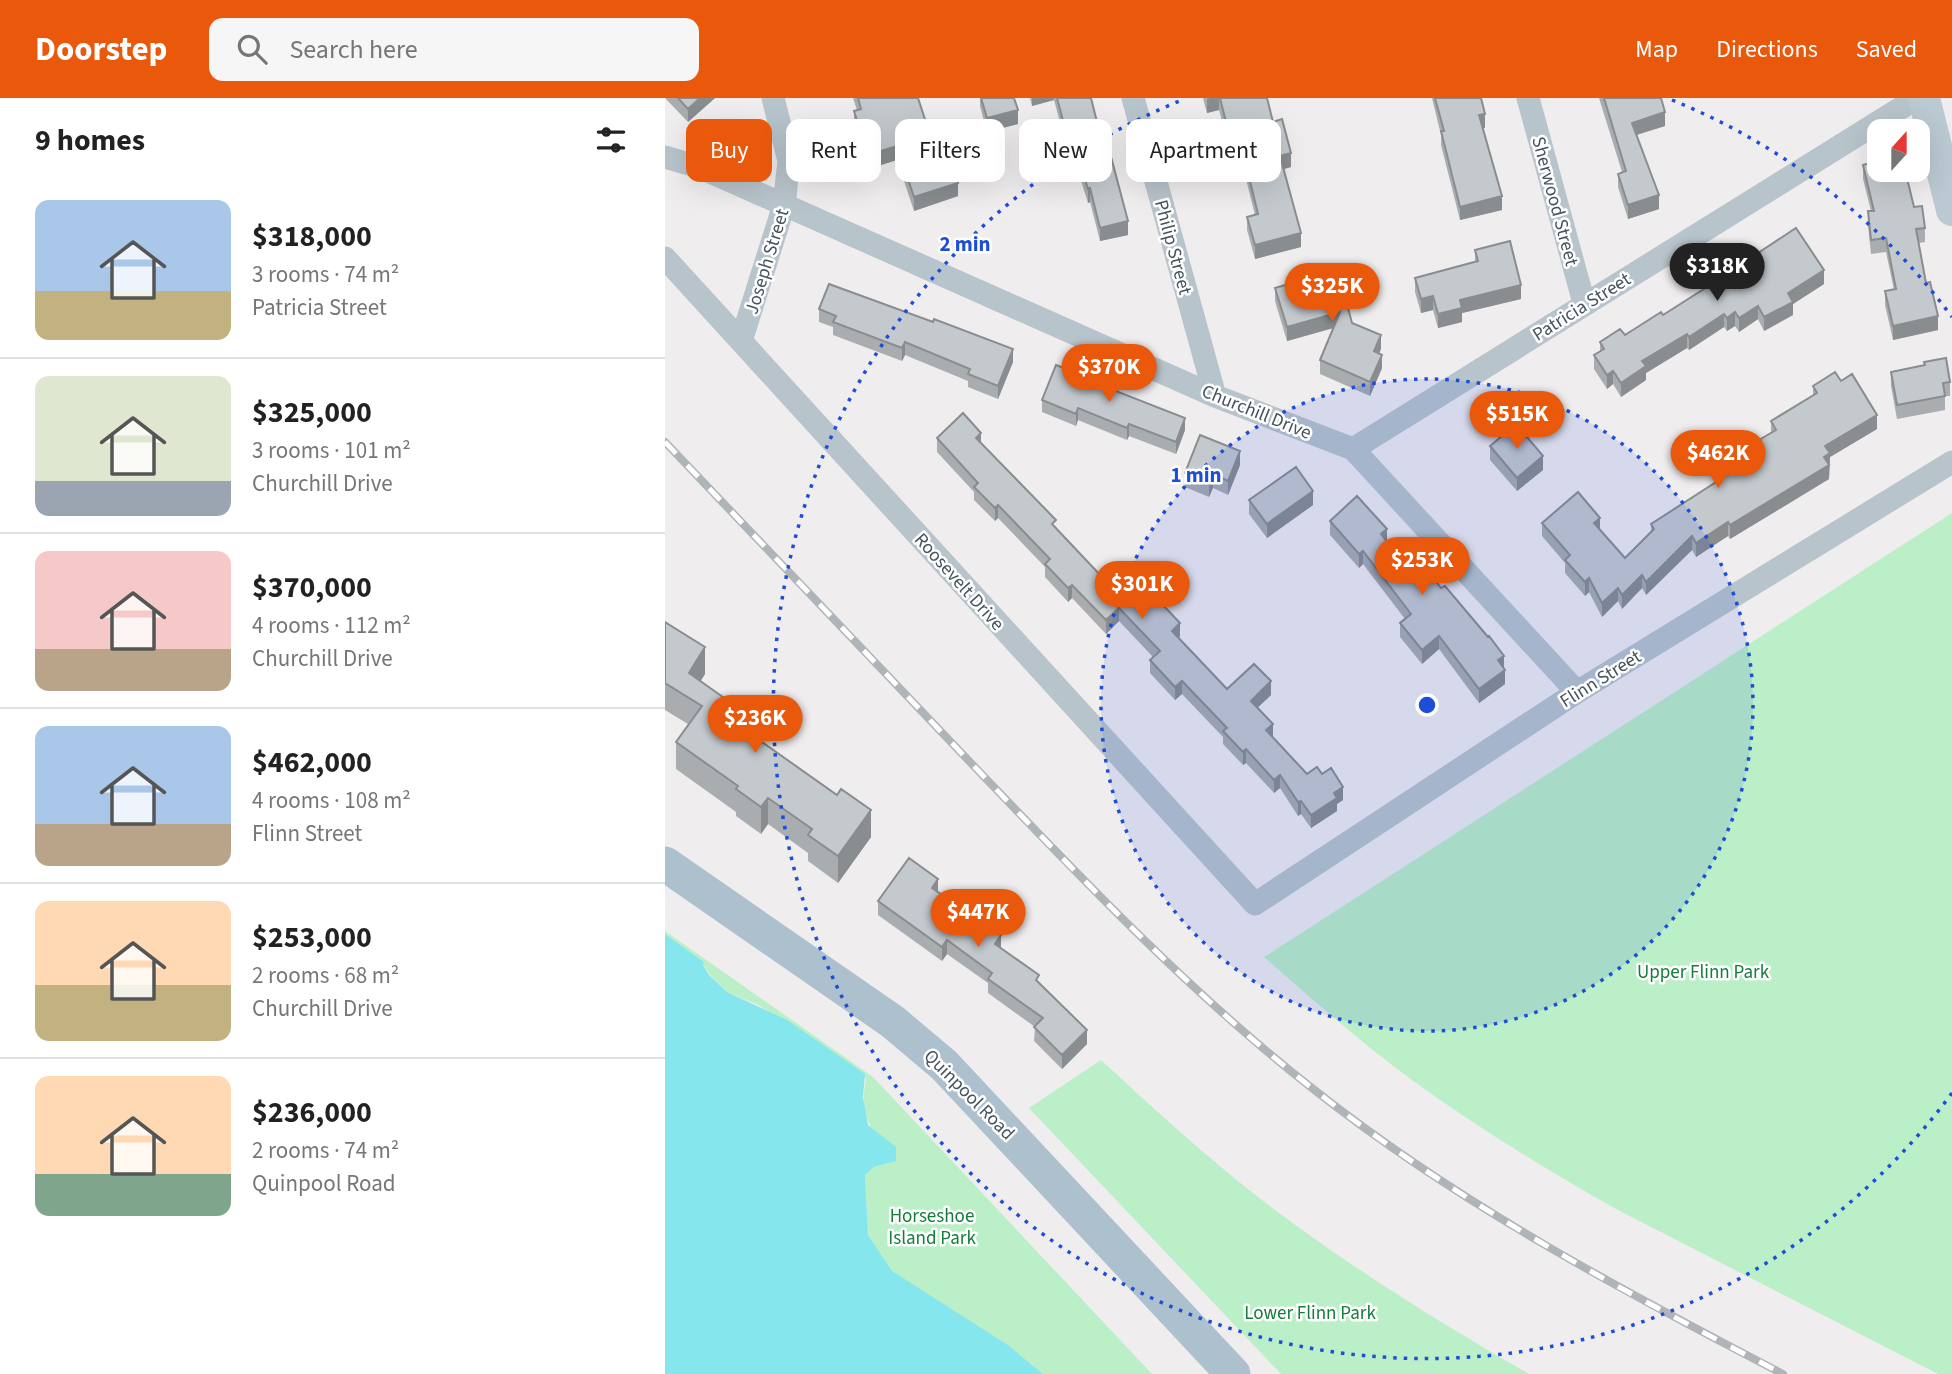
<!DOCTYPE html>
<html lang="en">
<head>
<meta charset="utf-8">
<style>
  :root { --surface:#fff; --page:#f6f6f6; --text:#222; --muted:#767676; --line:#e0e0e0; --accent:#ea580c }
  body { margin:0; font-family:"Source Sans 3",sans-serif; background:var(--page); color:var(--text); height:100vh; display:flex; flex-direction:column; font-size:26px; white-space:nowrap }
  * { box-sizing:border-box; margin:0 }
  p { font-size:23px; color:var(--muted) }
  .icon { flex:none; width:38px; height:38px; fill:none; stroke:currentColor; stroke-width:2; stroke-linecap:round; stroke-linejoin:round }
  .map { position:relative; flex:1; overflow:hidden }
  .sheet { display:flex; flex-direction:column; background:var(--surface); width:665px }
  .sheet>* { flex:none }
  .top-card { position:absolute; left:21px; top:21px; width:665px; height:63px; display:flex; gap:14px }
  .needle { width:46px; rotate:21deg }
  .controls { position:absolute; left:1202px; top:21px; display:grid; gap:14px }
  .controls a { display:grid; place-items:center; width:63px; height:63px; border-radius:14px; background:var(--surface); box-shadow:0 7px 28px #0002; font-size:35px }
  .price { position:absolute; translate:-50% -60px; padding:0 16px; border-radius:24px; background:var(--accent); color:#fff; font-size:23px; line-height:46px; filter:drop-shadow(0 2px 4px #0008) }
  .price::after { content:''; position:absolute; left:50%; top:42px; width:21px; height:16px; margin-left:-10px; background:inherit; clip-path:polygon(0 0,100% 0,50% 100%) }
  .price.on { background:#222; color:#fff }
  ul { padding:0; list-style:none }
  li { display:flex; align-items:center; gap:21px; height:175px; padding:0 35px }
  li+li { border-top:2px solid var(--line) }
  li span { display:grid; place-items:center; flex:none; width:196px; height:140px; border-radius:14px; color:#555 }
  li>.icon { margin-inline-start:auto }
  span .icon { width:84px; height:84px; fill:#fffc; stroke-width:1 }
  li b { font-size:30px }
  h2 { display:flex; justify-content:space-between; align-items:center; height:84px; padding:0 35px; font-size:30px }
  .chip { padding:0 24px; border-radius:14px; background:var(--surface); box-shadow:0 7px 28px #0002; font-size:24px; line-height:63px }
  .chip.on { background:var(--accent); color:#fff }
  header { display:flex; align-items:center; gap:42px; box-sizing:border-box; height:98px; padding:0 35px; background:var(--accent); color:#fff }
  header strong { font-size:33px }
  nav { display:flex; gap:38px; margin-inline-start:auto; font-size:24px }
  .search { width:490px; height:63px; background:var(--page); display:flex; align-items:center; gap:18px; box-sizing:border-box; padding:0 24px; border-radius:14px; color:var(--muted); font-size:26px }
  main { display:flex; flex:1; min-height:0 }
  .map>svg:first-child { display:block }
  .green { fill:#baefc7 }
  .water { fill:#86e6ed }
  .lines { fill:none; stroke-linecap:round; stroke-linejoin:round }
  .street { stroke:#b8c4cb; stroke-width:23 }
  .secondary { stroke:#bac9d2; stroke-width:32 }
  .primary { stroke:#acc1cd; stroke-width:35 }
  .rail-casing { stroke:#afb4b8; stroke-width:8 }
  .rail { stroke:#fff; stroke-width:5; stroke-dasharray:16; stroke-linecap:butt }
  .wall { fill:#a9adb0 }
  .shaded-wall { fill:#898d90 }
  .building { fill:#c4c9cd; stroke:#898d90; stroke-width:2 }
  .ring { fill:none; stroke:#1d4ed8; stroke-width:3.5; stroke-dasharray:3.5 7 }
  .labels { text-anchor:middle; stroke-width:5; stroke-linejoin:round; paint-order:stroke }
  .street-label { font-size:19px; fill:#45545b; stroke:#fff }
  .park-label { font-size:19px; fill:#157d3a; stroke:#fff }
  .centre { fill:#1d4ed8; stroke:#fff; stroke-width:3.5 }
  .ring-label { font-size:21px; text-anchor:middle; font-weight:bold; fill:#1d4ed8; stroke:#fff; stroke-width:5; stroke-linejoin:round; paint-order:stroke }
</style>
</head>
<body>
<header>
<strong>Doorstep</strong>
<div class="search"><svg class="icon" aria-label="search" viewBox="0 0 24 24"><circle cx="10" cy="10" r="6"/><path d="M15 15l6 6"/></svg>Search here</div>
<nav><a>Map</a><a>Directions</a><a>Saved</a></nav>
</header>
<main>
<section class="sheet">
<h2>9 homes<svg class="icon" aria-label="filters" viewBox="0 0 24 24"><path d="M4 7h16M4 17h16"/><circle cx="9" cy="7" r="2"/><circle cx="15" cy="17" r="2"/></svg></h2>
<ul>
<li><span style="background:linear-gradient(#a9c7e8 65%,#c2b280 0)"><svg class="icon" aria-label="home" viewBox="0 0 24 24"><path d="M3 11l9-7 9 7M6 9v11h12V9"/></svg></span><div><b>$318,000</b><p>3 rooms · 74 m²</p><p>Patricia Street</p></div></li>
<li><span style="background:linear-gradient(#dfe7d0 75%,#9aa5b1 0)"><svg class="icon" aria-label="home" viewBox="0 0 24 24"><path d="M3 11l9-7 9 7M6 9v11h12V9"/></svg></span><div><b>$325,000</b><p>3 rooms · 101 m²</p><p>Churchill Drive</p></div></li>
<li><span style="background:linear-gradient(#f6c9c9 70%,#b9a48a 0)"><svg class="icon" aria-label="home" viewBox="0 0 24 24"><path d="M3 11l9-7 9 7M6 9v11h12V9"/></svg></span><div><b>$370,000</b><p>4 rooms · 112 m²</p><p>Churchill Drive</p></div></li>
<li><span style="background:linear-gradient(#a9c7e8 70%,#b9a48a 0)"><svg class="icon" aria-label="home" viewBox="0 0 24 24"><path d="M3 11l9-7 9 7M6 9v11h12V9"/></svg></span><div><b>$462,000</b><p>4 rooms · 108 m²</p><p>Flinn Street</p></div></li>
<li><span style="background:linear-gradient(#ffd9b3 60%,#c2b280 0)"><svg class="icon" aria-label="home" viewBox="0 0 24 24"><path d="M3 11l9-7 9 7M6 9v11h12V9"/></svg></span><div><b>$253,000</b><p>2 rooms · 68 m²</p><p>Churchill Drive</p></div></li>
<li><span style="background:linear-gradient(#ffd9b3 70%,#7fa58c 0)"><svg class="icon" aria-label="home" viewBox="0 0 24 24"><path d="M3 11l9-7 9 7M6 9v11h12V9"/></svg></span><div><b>$236,000</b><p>2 rooms · 74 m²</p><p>Quinpool Road</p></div></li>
</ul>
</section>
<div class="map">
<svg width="1287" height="1276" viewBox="0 0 1287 1276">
  <rect width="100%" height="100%" fill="#f0edee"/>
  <path class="green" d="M1287,415v861h-14l-322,-165c-71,-40 -139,-82 -204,-129 -52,-38 -100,-81 -148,-123z
    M0,833l208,146 279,297h-109l-35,-29 -116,-73 -24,-37 -3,-61 9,-7 21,-6c-24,-32 -36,-42 -29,-83l-83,-58 -27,-16 -29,-12 -17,-17 -7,-10 1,-3 -39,-28z
    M436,962c51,47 102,94 157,137 86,66 177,123 271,177h-248l-252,-266z"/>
  <path class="water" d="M0,836l39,28 -1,3 6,10 18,17 60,28 78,54 -2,23 5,28 28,22v14l-22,6 -9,8 3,60 24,36 116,74 35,29h-378z"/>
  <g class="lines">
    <path class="street" d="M468,0l82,298
      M863,0l56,205
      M0,59l34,10 516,229 138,53 224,243
      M0,160l590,646 322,-212 375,-230
      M76,243l43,-136 5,-44 -16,-63
      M688,351l564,-351"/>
    <path class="secondary" d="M1259,0l28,112"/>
    <path class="primary" d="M0,766l228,158 51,43 289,309"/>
    <defs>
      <path id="rail" d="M0,344c102,107 203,213 305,320 110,115 221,232 347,330 144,113 304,198 466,282"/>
    </defs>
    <use href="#rail" class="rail-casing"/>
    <use href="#rail" class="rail"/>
  </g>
  <path class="wall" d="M0,0h50l-27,24z
    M188,0h65l18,55 22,43 -44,15 -17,-51 -29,9 -14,-44v-14l3,-1z
    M315,0h34l4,26 -31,8 -7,-26z
    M365,0h61l37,137 -28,6 -10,-39 -2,1 -10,-32 -35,9 -7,-27v-14l27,-6 -9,-33 -22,6z
    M538,0h64l6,24 18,45 -7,2 17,78 -46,12 -8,-29v-13l8,-2 -9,-36 -11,2 -7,-29v-10l-9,-32 -12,3z
    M767,0h49l4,30h-2l19,82 -42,10 -19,-75v-10z
    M934,0h62l4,28 -28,9 22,74 -31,10 -10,-32v-13l4,-2z
    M1208,59l41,50 11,21v14l-6,1 7,40 12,47 -45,10 -8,-35v-14l9,-1 -8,-38 -15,2 -3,-29v-14h3l-8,-32v-14l10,-3z
    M810,152l46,49 -59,14v9l-24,6 -5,-18 -12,3 -6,-21v-14l60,-16z
    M1087,159l72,27 -31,20v11l-29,16 -6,-12 -19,13 -4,-6 -8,5 -3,-4 -35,23 -2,-2 -41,25v7l-25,17 -8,-13 -6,5 -13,-20v-14l6,-4v-9l25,-7 38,-20 41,-27v-6z
    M610,190l77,35 29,26 -2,4 3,15 -12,28 -50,-22v-14l14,-32 -47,13 -12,-40z
    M154,211l194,53 -15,37 -30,-12v-6l-63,-26 -3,6 -69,-26v-8l-14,-5z
    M1259,264l26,20v14h-5v14l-48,9 -6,-33v-14l33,-7z
    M421,281l99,51 -9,24 -47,-18 -2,4 -49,-20 -2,6 -34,-14v-12z
    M1176,283l36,48 -47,28 -1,22 -99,60 -2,-3 -32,21 -4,-7 -46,45 -4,-7 -20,21 -4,-8 -16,16 -13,-25 -4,4 -20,-23v-10l-23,-27v-13l58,7 25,28 26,-25v-9l87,-56 -1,-1v-14l34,-21v-11l42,-25v-10z
    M272,340l44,5 75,85 47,50 30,15 47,43 -1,2 48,51 44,6 -14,13 15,29 35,37h15l21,26 -6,4v7l-26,17 -10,-14 -3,2 -18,-28 -6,5 -28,-30 -3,2 -20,-21v-7l-41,-43 -7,6 -25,-27v-13l3,-3 -34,-36 -13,13 -34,-36 -4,4 -23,-25v-10l-47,-49 -3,3 -21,-21v-8l-37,-40z
    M825,348l53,24 -26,21 -27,-31z
    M575,367l-12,30 -15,-7 -4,9 -24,-10v-14z
    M584,402l64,5 -46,33 -18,-24z
    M665,423l57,21 19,25 98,102 1,15 -26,19 -40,-54 -17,15 -22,-27v-14l5,-4 -42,-55 -4,4 -29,-33z
    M0,524l40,52 -5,7 44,48 127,108 -33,46 -30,-22v-8l-40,-29 -7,10 -25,-18v-4l-60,-43v-27l12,-18 -23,-14z
    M273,794l101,91 48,61 -25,25 -28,-28 1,-14 -47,-34v-10l-41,-29 -5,7 -64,-46v-14z"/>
  <path class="shaded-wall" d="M35,0h15l-27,24v-13z
    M367,0h22v2l-22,6z
    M545,0h9v12l-12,3v-14z
    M353,12v14l-31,8v-14z
    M1000,14v14l-33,10v-13z
    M820,16v14l-6,1v-14z
    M232,48v14l-29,9v-14z
    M626,55v14l-11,3v-14z
    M413,59v14l-35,9v-14z
    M581,67v14l-11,2v-13z
    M293,85v13l-44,15v-14z
    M425,90v14l-2,1v-14z
    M994,97v14l-31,10v-14z
    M837,98v14l-42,10v-13z
    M463,123v14l-28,6v-13z
    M636,135v14l-46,12v-14z
    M1159,172v14l-31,20v11l-29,16v-14l24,-24z
    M856,187v14l-59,14v9l-24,6v-14l22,-14z
    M768,198v14l-12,3v-14z
    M1093,208v13l-19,13v-14z
    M675,214v14l-53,15v-14z
    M1070,214v14l-8,5v-13z
    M1059,216v13l-35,23v-13z
    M1273,218v14l-45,10v-14z
    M1022,236v14l-41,25v7l-25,17v-14l21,-22z
    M716,237v14l-7,16v-14z
    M240,244v13l-3,6v-13z
    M348,251v13l-15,37v-13z
    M717,257v13l-12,28v-14z
    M948,273v13l-6,5v-14z
    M413,310v12l-2,6v-12z
    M1212,317v14l-47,28 -1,22 -99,60v-14l95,-79z
    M520,320v12l-9,24v-12z
    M464,326v12l-2,4v-12z
    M316,335v13l-5,-8z
    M575,353v14l-12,30v-14z
    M878,358v14l-26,21v-13z
    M548,376v14l-4,9v-14z
    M648,393v14l-46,33v-14z
    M333,407v13l-3,3v-13z
    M935,420v14l-6,-9z
    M1063,424v14l-32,21v-14z
    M722,431v14l-6,-9z
    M1027,438v14l-46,45v-13z
    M698,453v13l-4,4v-14z
    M977,477v13l-20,21v-14z
    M924,480v14l-4,4v-14z
    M407,487v13l-4,4v-14z
    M953,490v13l-16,16v-14z
    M454,510v13l-13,13v-14z
    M515,525v13l-8,8v-13z
    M774,538v13l-17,15v-14z
    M40,549v27l-16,26v-27z
    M839,558v13l-6,-9z
    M840,572v14l-26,19v-14z
    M517,583v13l-7,6v-13z
    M606,583v14l-20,19v-13z
    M79,614v27l-9,-16z
    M608,626v13l-7,7v-14z
    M581,651v14l-3,2v-13z
    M615,677v13l-6,5v-13z
    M678,689v13l-6,4v7l-26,17v-13l23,-22z
    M103,700v26l-7,10v-27z
    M636,703v13l-3,2v-14z
    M206,712v27l-33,46v-27z
    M273,781v13l-6,-4z
    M336,837v14l-6,-5z
    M282,842v14l-5,7v-14z
    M422,932v14l-25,25v-14z"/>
  <path class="building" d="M13,0h22l-12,11z
    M193,0h60l18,55 11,-3 11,33 -44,14 -17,-51 -29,9 -14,-44 7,-2z
    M316,0h33l4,12 -31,8z
    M392,0h34l14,56 5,-1 18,68 -28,7 -10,-40 -2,1 -10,-32 -35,9 -7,-27 30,-7z
    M555,0h47l6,24 9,-3 9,34 -11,3 21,77 -46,12 -8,-28 11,-3 -12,-49 -11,3 -7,-29 2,-1z
    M770,0h46l4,16 -6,1 23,81 -42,11 -19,-76h3z
    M939,0h57l4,14 -33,11 27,72 -31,10 -10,-31 8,-3z
    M1214,58v14h26l9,37 8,-1 3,22 -9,1 10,54 4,-1 8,34 -45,10 -8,-35 11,-2 -10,-51 -15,2 -3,-29h6l-11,-46 11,-3 -1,-5z
    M1131,130l28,42 -36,23 5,9 -29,15 -6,-11 -19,12 -4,-6 -8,6 -3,-4 -35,23 -2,-3 -45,27 4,5 -25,17 -8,-12 -6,4 -13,-20 10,-6 -4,-7 20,-13 5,6 36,-23 2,3 44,-28 -3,-5 47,-27 1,2z
    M845,143l11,44 -61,15 2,8 -24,6 -5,-18 -12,3 -6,-21 63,-17 -3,-11z
    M673,172l14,53 29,12 -7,16 8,4 -12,27 -50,-22 20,-48 -53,15 -12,-39z
    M164,186l104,38 1,-3 79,30 -15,37 -30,-12 2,-5 -65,-27 -3,6 -69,-26 3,-6 -17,-7z
    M1281,260l4,24 -7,1 2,13 -48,9 -6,-33 34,-7 -1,-3z
    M391,267l30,11 -1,3 100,39 -9,24 -47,-18 -2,4 -49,-20 -2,6 -34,-14z
    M1170,274l6,9 11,-7 25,41 -52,31 5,7 -6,4 5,8 -99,60 -2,-3 -32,21 -4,-7 -46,46 -4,-7 -20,20 -4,-7 -16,15 -13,-25 -4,4 -20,-22 5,-5 -28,-32 36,-31 22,26 -6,5 31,35 29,-29 -3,-5 93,-60 -7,-11 39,-23 -5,-9 46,-28 -4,-7z
    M298,315l18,20 -5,5 80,82 -4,4 51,54 9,-8 21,23 10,-9 37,39 -8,8 55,58 27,-25 17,17 -20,20 22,23 -7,6 41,44 10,-7 5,7 9,-6 12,19 -9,6 3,5 -26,17 -10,-14 -3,1 -18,-27 -6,5 -28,-31 -3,3 -20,-21 4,-3 -45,-47 -7,6 -25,-27 10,-9 -41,-43 -13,12 -34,-35 -4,3 -23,-24 5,-5 -52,-54 -3,3 -21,-21 4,-4 -41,-45z
    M851,326l27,32 -26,22 -27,-32z
    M535,337l40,16 -12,30 -15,-7 -4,9 -24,-10z
    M631,369l17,24 -46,33 -18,-24z
    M692,398l30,33 -6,5 25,33 12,-9 23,30 4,-2 43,51 1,-1 15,20 -6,4 7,10 -26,19 -40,-53 -17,14 -22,-27 11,-9 -48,-63 -4,3 -29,-33z
    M0,524l40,25 -16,26 55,39 -9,11 102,72 4,-6 30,21 -33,46 -30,-21 4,-6 -44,-31 -7,9 -25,-18 2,-3 -62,-44 26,-36 -37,-23z
    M244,760l29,21 -6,9 69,47 -6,9 44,31 -3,5 51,50 -25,25 -28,-28 9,-9 -55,-39 4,-6 -45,-33 -5,7 -64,-46z"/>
  <circle cx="762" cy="607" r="326" fill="#1d4ed8" fill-opacity=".12"/>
  <g class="ring">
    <circle cx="762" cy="607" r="326"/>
    <path d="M1287 995A653 653 0 1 1 517 2M1007 2A653 653 0 0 1 1287 219"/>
  </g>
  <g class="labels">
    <g class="street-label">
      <text transform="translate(891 103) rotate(75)" y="7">Sherwood Street</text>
      <text transform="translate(509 149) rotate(75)" y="7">Philip Street</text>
      <text transform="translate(101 163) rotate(-73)" y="7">Joseph Street</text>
      <text transform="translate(916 208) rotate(-32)" y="7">Patricia Street</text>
      <text transform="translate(592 313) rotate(22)" y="7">Churchill Drive</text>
      <text transform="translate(295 483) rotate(48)" y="7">Roosevelt Drive</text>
      <text transform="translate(935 580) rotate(-32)" y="7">Flinn Street</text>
      <text transform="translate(305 996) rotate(45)" y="7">Quinpool Road</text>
    </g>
    <g class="park-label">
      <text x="1038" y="880">Upper Flinn Park</text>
      <text x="267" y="1124">Horseshoe<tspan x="267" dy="22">Island Park</tspan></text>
      <text x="645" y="1221">Lower Flinn Park</text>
    </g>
  </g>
  <circle cx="762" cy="607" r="10" class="centre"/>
  <g class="ring-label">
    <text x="300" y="153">2 min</text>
    <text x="531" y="384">1 min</text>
  </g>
</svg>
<div class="controls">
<a><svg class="needle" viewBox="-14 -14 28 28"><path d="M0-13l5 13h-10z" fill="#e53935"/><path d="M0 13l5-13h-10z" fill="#767676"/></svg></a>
</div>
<b class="price on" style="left:1052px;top:205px">$318K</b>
<b class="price" style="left:667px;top:225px">$325K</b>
<b class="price" style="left:444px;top:306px">$370K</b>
<b class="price" style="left:852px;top:353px">$515K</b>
<b class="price" style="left:1053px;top:392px">$462K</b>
<b class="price" style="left:757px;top:499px">$253K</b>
<b class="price" style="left:477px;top:523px">$301K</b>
<b class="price" style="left:90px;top:657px">$236K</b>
<b class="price" style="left:313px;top:851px">$447K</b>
<div class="top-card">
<a class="chip on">Buy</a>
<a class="chip">Rent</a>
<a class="chip">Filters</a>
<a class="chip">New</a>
<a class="chip">Apartment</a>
</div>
</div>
</main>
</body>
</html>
